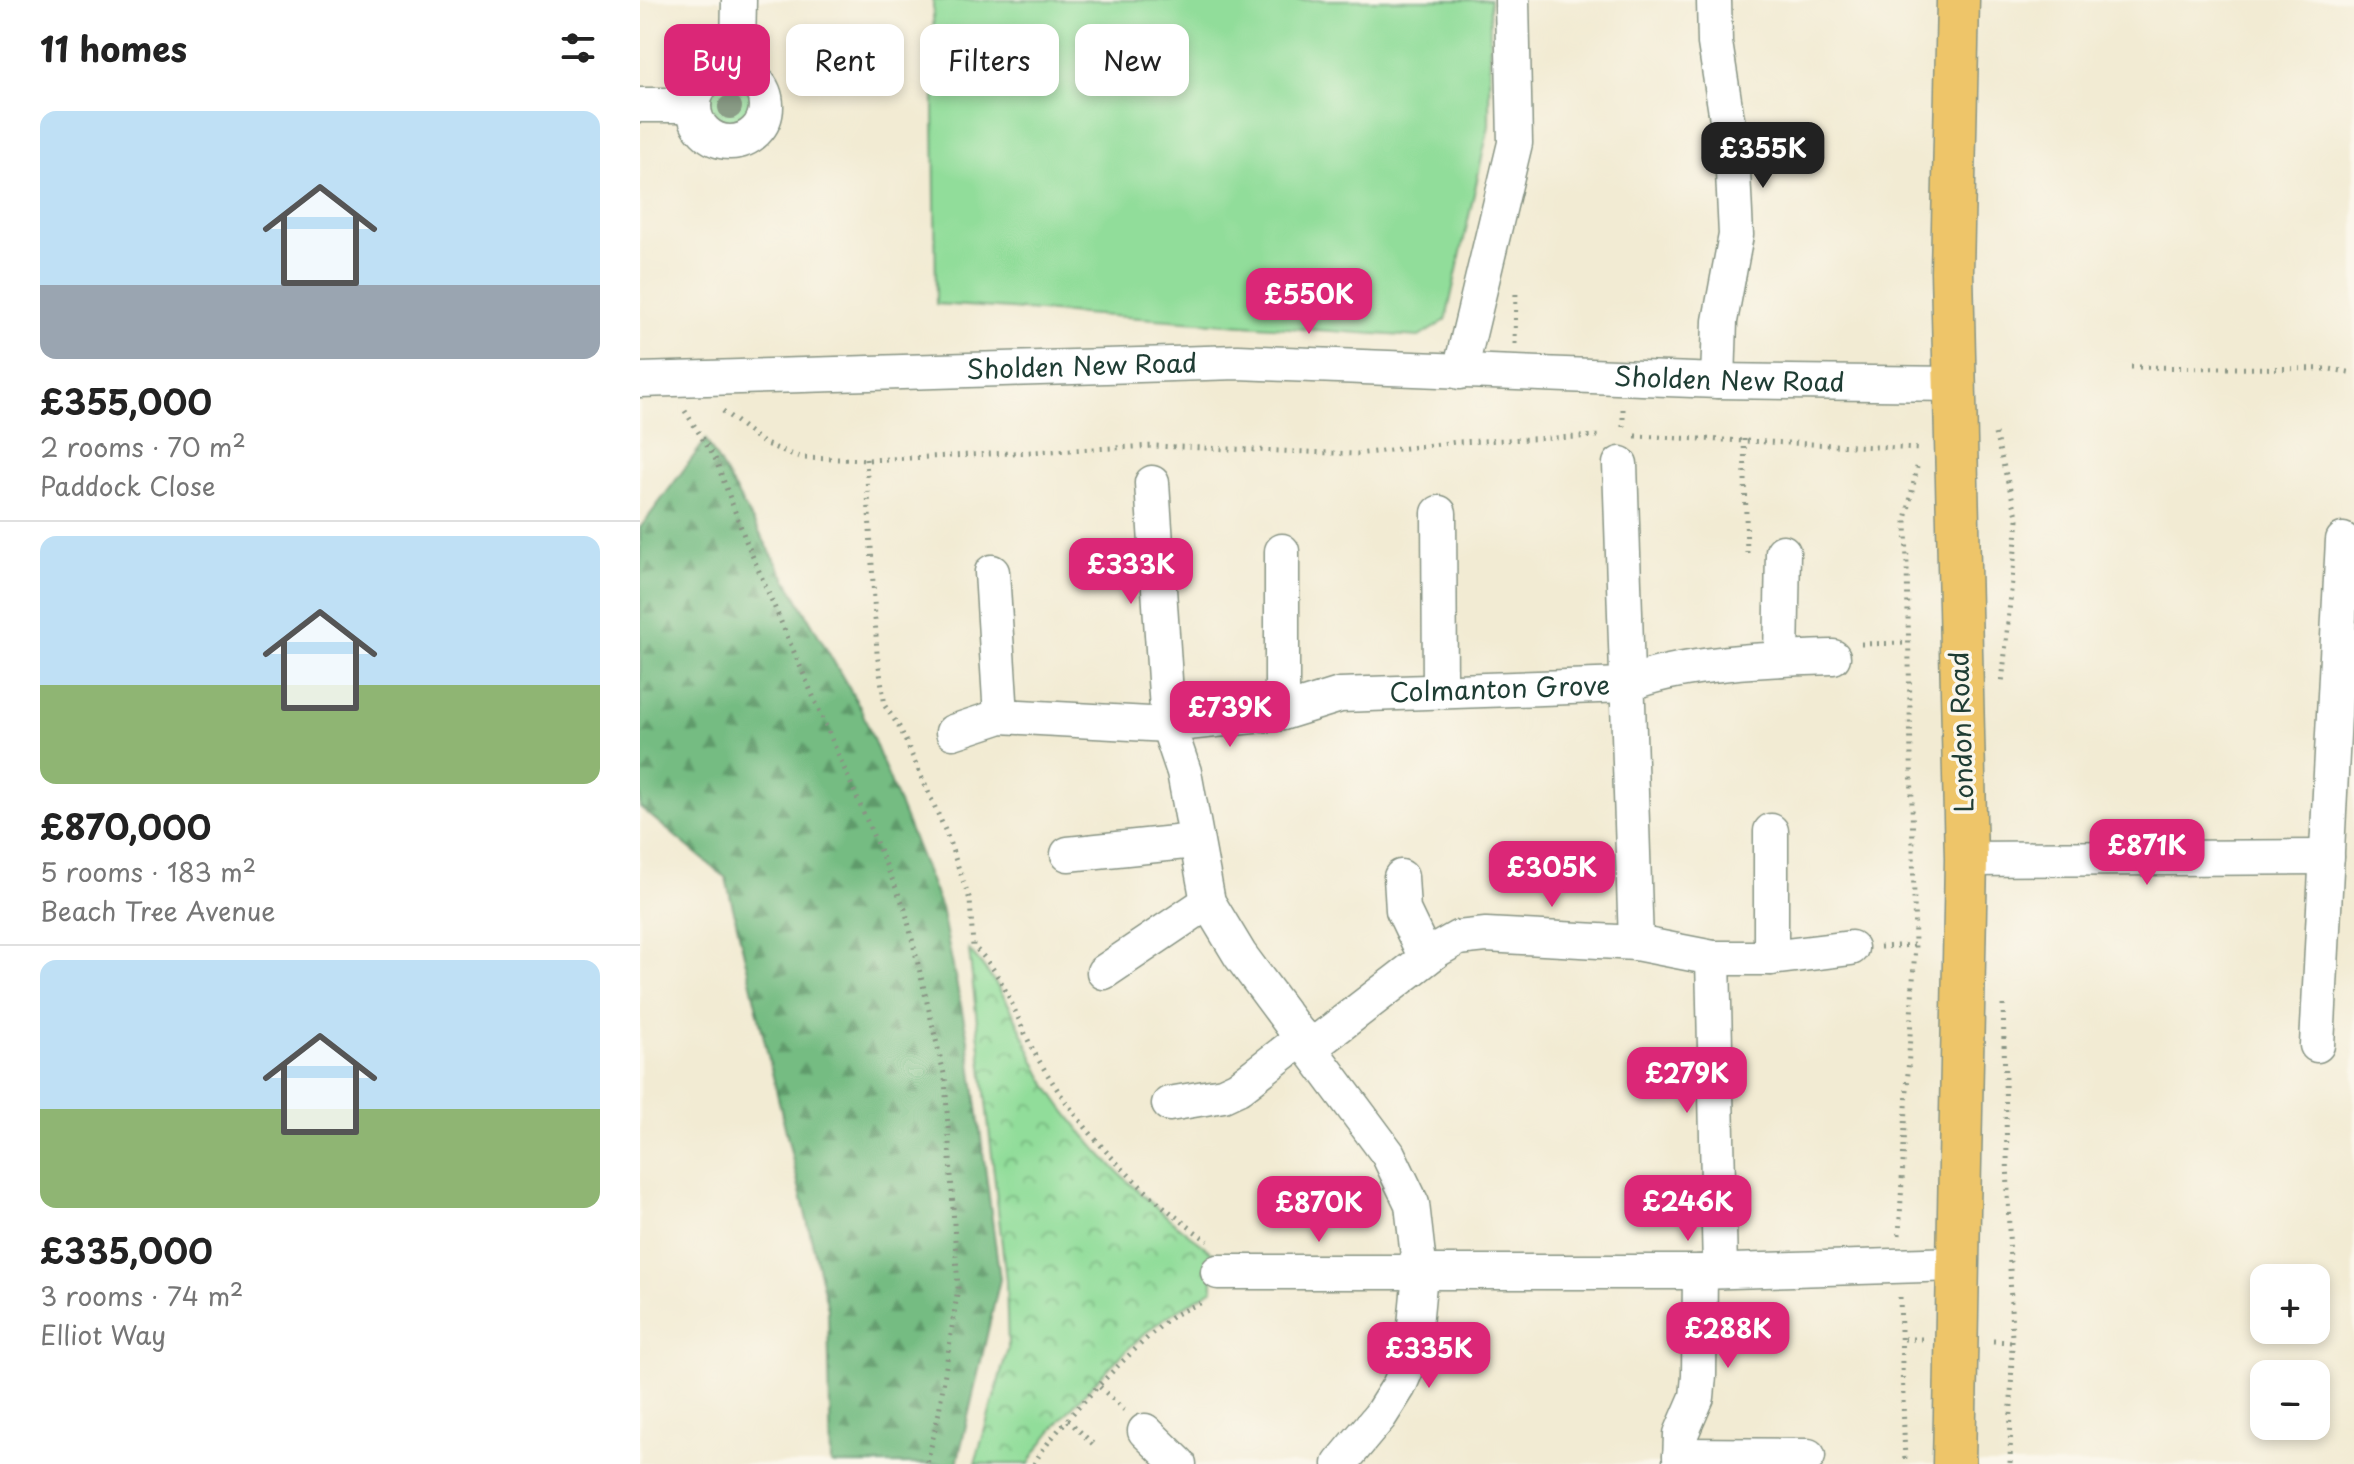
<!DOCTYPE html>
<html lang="en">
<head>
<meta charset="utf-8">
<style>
  :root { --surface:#fff; --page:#f6f6f6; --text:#222; --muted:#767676; --line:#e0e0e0; --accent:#db2777 }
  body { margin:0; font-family:"Playpen Sans",sans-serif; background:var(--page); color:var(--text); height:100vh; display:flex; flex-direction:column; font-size:30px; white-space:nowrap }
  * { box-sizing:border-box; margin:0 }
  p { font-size:26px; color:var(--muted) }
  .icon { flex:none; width:44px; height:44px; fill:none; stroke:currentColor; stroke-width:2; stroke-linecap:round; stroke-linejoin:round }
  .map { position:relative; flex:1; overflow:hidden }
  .sheet { display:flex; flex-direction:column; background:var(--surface); width:640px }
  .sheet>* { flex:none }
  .hud { position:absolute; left:24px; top:24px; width:760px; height:72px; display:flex; gap:16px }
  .fabs { position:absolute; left:1610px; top:1264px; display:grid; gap:16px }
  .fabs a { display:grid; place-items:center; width:80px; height:80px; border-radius:16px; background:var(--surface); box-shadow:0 4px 12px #0003; font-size:40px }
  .price { position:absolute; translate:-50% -68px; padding:0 18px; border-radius:16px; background:var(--accent); color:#fff; font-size:26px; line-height:52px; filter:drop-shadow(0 2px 4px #0008) }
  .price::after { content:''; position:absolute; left:50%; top:48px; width:24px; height:18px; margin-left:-12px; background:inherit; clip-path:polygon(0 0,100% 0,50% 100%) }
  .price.selected { background:#222; color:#fff }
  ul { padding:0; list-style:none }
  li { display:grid; align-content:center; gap:16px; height:424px; padding:0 40px }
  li+li { border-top:2px solid var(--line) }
  li span { display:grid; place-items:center; height:248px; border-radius:16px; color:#555 }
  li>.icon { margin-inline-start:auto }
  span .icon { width:144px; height:144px; fill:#fffc; stroke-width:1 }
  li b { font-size:34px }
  h2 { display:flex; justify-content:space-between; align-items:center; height:96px; padding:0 40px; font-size:34px }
  .pill { padding:0 28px; border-radius:16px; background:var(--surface); box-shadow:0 4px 12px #0003; font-size:28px; line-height:72px }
  .pill.selected { background:var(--accent); color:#fff }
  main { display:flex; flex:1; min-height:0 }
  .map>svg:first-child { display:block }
  .grass { fill:url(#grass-tufts); stroke:#588d67; stroke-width:2 }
  .forest { fill:url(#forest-firs); stroke:#4a7c5b; stroke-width:2 }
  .park { fill:url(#park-crowns); stroke:#588d67; stroke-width:2 }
  .garden { fill:#91dd9a; stroke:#588d67; stroke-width:2 }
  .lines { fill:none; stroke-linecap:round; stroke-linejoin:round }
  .minor-casing { stroke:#889484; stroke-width:37 }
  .major-casing { stroke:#889484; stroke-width:45 }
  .path { stroke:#889484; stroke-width:5; stroke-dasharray:2 6; stroke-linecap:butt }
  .minor { stroke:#fff; stroke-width:34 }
  .major { stroke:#eec569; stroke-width:42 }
  .tree { fill:#8b9d87 }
  .labels { text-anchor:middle; stroke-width:7; stroke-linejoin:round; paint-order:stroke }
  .street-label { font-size:26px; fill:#1f3d34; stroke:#fbf7ec }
</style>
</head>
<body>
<main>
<section class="sheet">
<h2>11 homes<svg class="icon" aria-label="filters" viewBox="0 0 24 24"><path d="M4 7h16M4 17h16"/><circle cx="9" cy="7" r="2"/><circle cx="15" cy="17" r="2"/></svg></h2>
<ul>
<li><span style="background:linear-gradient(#bfe0f5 70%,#9aa5b1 0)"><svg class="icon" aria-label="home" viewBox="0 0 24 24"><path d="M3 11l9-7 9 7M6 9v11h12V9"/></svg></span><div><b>£355,000</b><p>2 rooms · 70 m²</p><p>Paddock Close</p></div></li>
<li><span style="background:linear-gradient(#bfe0f5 60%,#8fb573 0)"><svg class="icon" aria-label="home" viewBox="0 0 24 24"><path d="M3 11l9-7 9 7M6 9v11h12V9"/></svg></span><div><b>£870,000</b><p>5 rooms · 183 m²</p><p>Beach Tree Avenue</p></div></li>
<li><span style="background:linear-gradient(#bfe0f5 60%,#8fb573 0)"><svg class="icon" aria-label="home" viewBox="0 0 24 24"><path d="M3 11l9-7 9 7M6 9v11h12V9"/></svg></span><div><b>£335,000</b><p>3 rooms · 74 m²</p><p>Elliot Way</p></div></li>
</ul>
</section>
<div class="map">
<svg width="1714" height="1464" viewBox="0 0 1714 1464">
  <defs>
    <pattern id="grass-tufts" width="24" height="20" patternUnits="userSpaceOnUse" patternTransform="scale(2)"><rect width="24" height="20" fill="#91dd9a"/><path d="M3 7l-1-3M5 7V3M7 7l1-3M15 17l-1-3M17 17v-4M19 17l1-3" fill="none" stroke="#76b47e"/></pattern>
    <pattern id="forest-firs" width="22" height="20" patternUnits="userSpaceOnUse" patternTransform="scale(2)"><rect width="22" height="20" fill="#74bc82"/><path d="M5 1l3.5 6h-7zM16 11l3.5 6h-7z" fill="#5f9a6b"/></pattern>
    <pattern id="park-crowns" width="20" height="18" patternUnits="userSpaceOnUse" patternTransform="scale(2)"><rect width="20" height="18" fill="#91dd9a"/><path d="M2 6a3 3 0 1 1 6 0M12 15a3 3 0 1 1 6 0" fill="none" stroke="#76b47e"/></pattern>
  </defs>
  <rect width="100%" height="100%" fill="#fbf7ec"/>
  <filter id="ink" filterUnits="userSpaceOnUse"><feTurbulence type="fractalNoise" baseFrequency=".0125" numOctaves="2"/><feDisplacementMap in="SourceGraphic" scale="16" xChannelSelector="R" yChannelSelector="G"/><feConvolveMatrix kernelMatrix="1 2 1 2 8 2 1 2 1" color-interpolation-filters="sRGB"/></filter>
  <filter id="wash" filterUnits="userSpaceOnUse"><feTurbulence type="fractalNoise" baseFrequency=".006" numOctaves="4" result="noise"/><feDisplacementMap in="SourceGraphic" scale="32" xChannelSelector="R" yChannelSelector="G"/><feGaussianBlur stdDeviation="1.8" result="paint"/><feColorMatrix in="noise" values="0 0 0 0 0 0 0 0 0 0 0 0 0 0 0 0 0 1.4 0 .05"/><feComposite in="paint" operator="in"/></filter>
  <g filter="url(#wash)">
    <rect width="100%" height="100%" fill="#f2ebd3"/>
    <path class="grass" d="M66 106a24 24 0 1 1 48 0a24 24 0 1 1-48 0Z"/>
    <path class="forest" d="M66,440l155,269 80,199 27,132 32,239 -43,185h-126l-3,-155 -102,-431 -86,-71v-279z"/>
    <path class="park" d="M329,950c15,17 29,35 40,55 15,27 23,56 40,83 43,66 102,119 164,165v36c-16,10 -32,19 -48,29 -34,23 -117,110 -136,146h-54l33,-116 -2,-67z"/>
    <path class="garden" d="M293,0h557l-1,126 -43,194 -27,17 -483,-33z"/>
  </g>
  <g filter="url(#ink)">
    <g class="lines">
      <defs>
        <g id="minor">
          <path d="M1074,0l1,43 17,108 4,84 -16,86 -2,60"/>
          <circle cx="90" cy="106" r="36"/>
          <path d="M90,70l8,-22 1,-48"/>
          <path d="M0,105h54"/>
          <path d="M820,372l55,-229 -3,-143"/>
          <path id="s1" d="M0,380l598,-18 480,19 238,3"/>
          <path d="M980,464l16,479"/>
          <path d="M799,513l1,177"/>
          <path d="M642,551v162"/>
          <path d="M352,572l9,144"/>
          <path d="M1141,659l2,-107"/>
          <path d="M313,732l48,-16 167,9 -16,-242"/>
          <path d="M1131,831v127"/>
          <path d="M428,854l127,-13"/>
          <path d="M1326,859l361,-2"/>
          <path d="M761,877l2,33 23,48"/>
          <path d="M1073,958l7,313"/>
          <path d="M464,972l104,-70"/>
          <path d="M1677,1045l26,-505"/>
          <path d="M671,1047l126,-97 21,-12 28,-3 150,8 77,15h58l80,-10"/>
          <path d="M529,1104l54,-9 15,-7 66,-51"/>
          <path d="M578,1272h482l257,-8"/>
          <path d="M505,1431l34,33"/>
          <path d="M1040,1455l128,1"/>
          <path id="s2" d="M700,1464l40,-48 19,-30 13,-30 8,-82 -8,-70 -24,-50 -148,-199 -32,-53 -24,-130 -16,-47 114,-12 58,-18 286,-10c54,-23 148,-26 207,-28"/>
          <path d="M1040,1464l1,-30 16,-37 2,-21 1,-104"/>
        </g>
        <path id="major" d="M1314,1464l12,-605 -14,-587 6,-272"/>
      </defs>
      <use href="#minor" class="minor-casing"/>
      <use href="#major" class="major-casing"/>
      <path class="path" d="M875,344l1,-54
        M1491,367l199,2 24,4
        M983,409v22
        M45,411l30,47 31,83 159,368 40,169 13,210 -19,124 -12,52
        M83,411l40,32 39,15 66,2 286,-14 203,8 100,-12 144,-6
        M1355,434l23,85 -16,165
        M995,436l286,13
        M1104,439l3,115
        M226,459l11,194 8,53 15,22 45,102 25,70 3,46c35,32 41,71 64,111 43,74 101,134 171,184
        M1221,644l47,-1
        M1240,947l35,-2
        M1363,1005l9,337 -2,122
        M1259,1235l16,-290 -9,-425 11,-53
        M1260,1297l5,167
        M1264,1339h19
        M1353,1341l19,1
        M460,1387l24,23
        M428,1420l27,26
        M394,1464c14,-30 113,-131 142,-150 9,-5 20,-9 29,-13"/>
      <use href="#minor" class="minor"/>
      <use href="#major" class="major"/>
    </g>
    <circle class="tree" cx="90" cy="107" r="12"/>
  </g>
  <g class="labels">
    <g class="street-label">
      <text dy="9" stroke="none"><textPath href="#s1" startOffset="442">Sholden New Road</textPath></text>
      <text dy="9" stroke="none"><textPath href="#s1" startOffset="1090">Sholden New Road</textPath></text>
      <text dy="9" stroke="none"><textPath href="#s2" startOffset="1166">Colmanton Grove</textPath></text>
      <text transform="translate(1322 732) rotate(-92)" y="9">London Road</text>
    </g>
  </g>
</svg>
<div class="fabs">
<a>+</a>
<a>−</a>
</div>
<b class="price selected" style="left:1123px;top:190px">£355K</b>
<b class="price" style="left:669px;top:336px">£550K</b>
<b class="price" style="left:491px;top:606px">£333K</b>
<b class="price" style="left:590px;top:749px">£739K</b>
<b class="price" style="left:1507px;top:887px">£871K</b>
<b class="price" style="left:912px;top:909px">£305K</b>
<b class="price" style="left:1047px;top:1115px">£279K</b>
<b class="price" style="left:1048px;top:1243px">£246K</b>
<b class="price" style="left:679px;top:1244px">£870K</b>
<b class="price" style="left:1088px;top:1370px">£288K</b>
<b class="price" style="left:789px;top:1390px">£335K</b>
<div class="hud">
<a class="pill selected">Buy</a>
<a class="pill">Rent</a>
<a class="pill">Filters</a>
<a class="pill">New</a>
</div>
</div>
</main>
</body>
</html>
